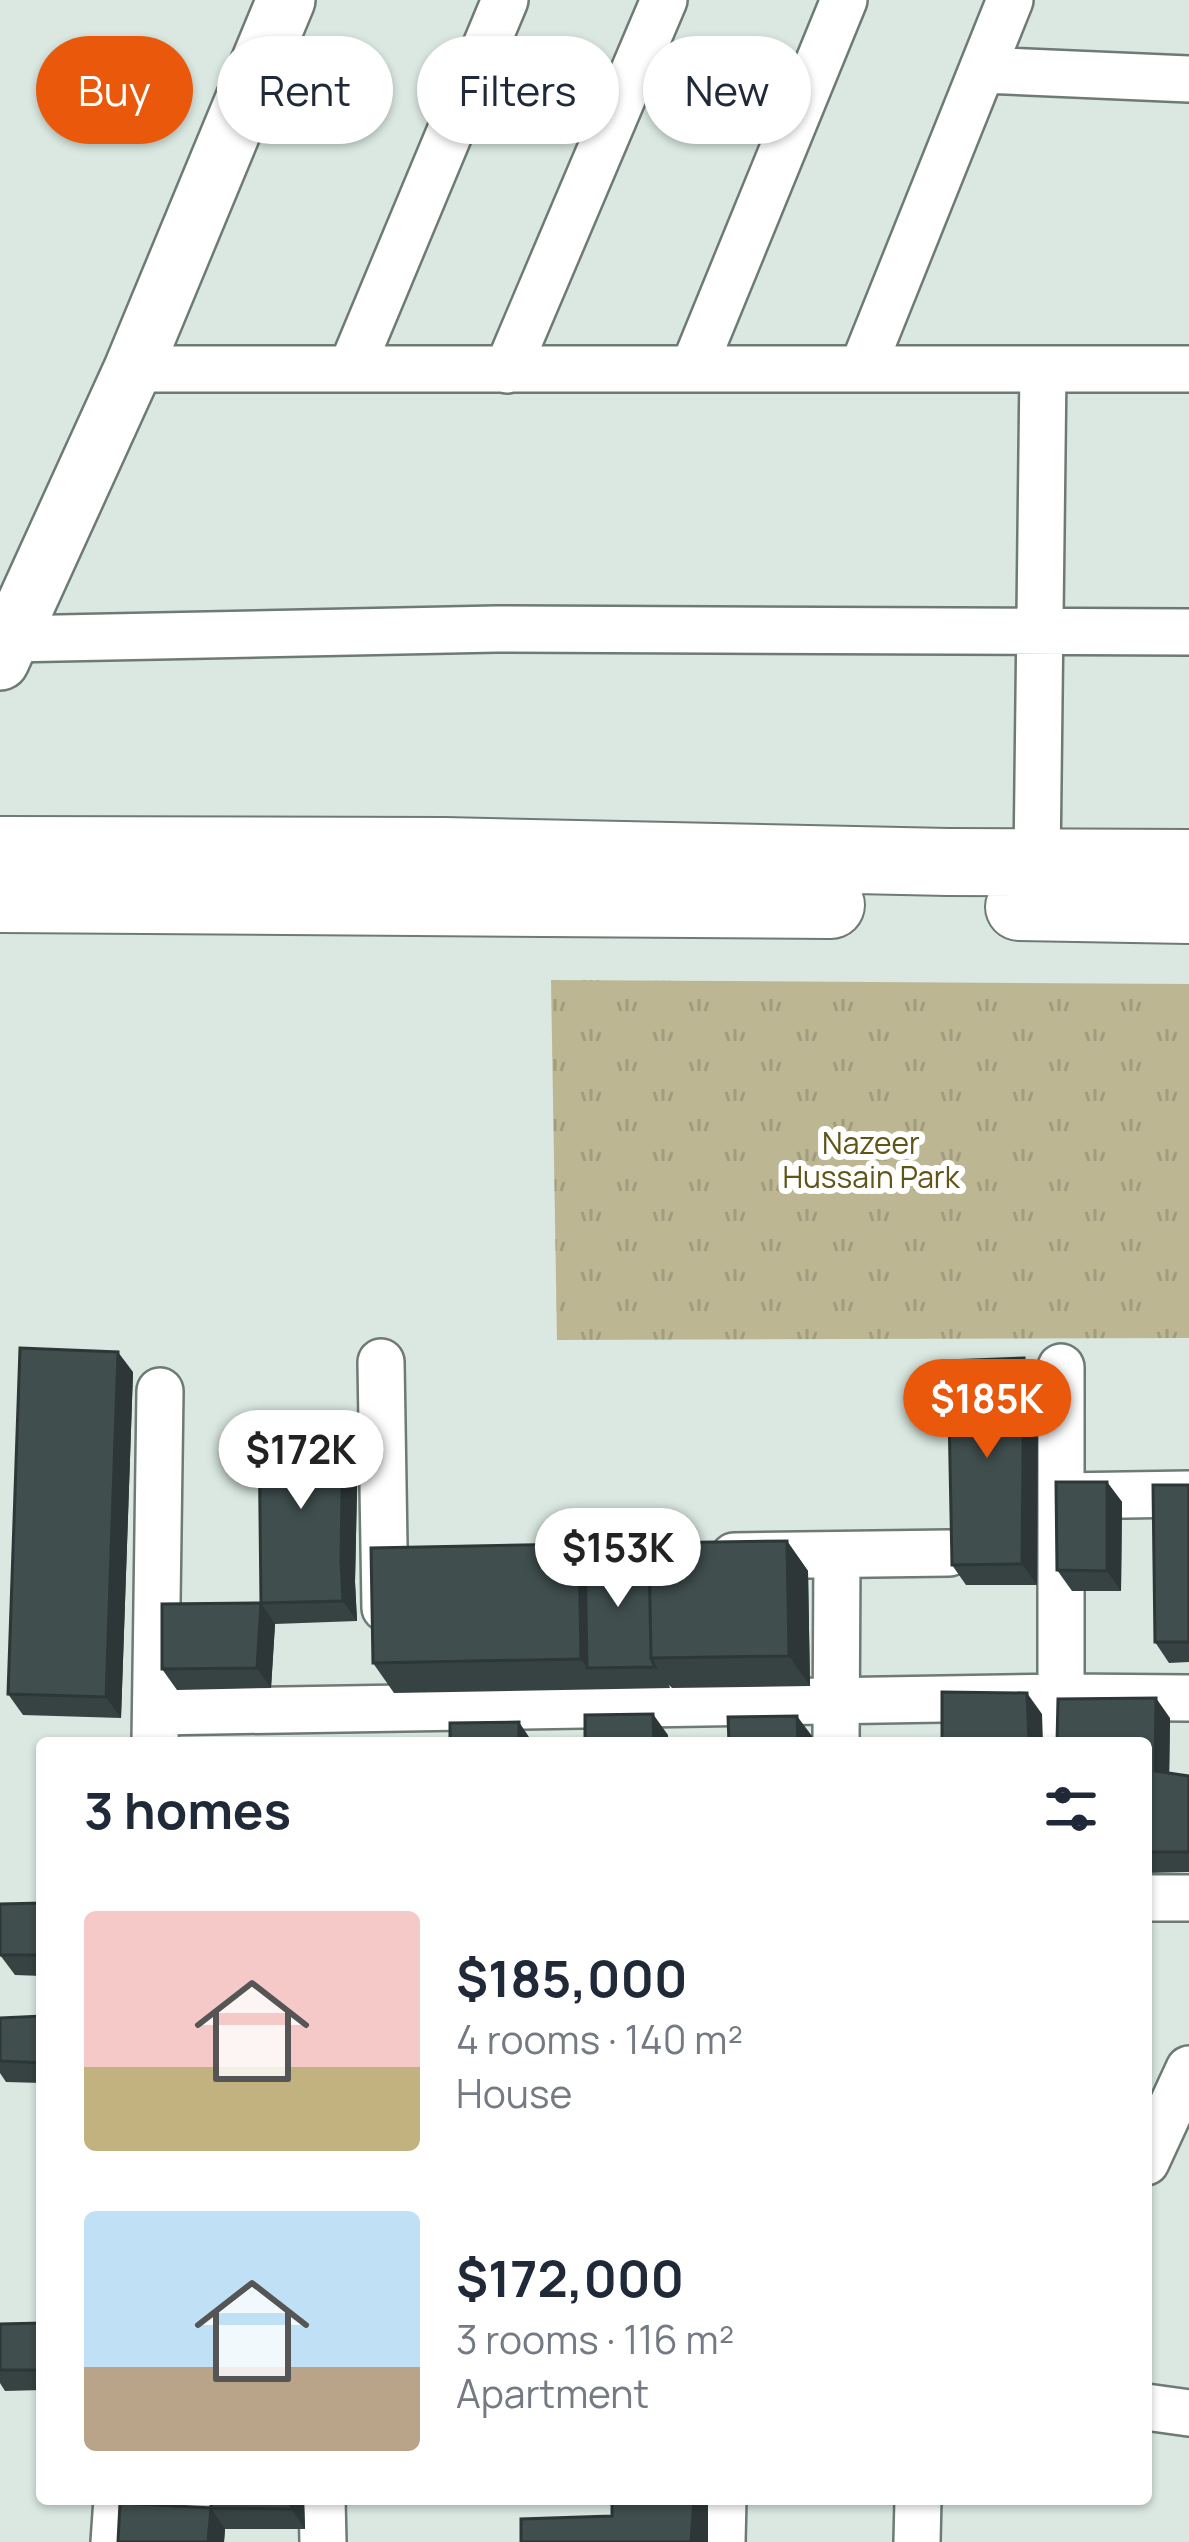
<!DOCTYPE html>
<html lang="en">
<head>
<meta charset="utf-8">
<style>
  :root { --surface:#fff; --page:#f6f6f7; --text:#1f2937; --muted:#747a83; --accent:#ea580c }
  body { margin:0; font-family:Manrope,sans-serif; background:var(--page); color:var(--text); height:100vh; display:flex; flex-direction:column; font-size:45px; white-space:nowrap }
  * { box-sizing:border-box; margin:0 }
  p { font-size:39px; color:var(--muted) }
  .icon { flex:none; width:66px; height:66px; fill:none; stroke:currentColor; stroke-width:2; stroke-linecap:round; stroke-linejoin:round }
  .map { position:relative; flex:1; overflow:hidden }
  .side { position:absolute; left:36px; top:1737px; width:1116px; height:768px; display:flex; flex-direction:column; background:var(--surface); border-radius:12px; box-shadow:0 3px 9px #0004 }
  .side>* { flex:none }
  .guide { position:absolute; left:36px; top:36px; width:1119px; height:108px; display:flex; gap:24px }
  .price { position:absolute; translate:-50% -102px; padding:0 27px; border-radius:42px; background:#fff; color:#222; font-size:39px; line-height:78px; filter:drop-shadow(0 3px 6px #0008) }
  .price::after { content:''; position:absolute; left:50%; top:72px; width:36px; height:27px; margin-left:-18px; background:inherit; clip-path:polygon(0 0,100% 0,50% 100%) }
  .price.selected { background:var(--accent); color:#fff }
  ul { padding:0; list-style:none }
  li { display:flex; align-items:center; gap:36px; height:300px; padding:0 48px }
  li span { display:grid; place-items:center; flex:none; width:336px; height:240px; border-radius:12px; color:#555 }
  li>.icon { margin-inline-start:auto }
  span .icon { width:144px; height:144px; fill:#fffc; stroke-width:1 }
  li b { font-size:51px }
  h2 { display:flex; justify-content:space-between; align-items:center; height:144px; padding:0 48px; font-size:51px }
  .chip { padding:0 42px; border-radius:54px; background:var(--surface); box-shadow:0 3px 9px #0004; font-size:42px; line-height:108px }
  .chip.selected { background:var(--accent); color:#fff }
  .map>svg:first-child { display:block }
  .park { fill:url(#park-tufts) }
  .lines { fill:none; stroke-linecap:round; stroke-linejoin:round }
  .minor-casing { stroke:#6e7a74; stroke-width:50 }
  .tertiary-casing { stroke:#6e7a74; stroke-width:62 }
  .secondary-casing { stroke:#6e7a74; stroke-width:70 }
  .minor { stroke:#fff; stroke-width:45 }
  .tertiary { stroke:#fff; stroke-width:57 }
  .secondary { stroke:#fff; stroke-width:66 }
  .wall { fill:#374343 }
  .shaded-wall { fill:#2d3737 }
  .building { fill:#404e4e; stroke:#2d3737; stroke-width:3 }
  .labels { text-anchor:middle; stroke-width:12; stroke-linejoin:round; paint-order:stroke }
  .park-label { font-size:30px; fill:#605416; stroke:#fff }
</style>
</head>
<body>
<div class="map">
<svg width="1189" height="2542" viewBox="0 0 1189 2542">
  <defs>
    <pattern id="park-tufts" width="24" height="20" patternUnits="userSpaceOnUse" patternTransform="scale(3)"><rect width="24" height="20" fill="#bdb693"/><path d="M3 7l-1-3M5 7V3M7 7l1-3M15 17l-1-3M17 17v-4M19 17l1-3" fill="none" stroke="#a19c7e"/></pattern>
  </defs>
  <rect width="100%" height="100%" fill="#dae8e1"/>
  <path class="park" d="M551,980l638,4v354l-632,2z"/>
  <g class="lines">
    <defs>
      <path id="minor" d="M982,70l207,9
        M133,369h1056
        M351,369l154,-369
        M693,369l151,-369
        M862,369l148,-369
        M507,370l157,-370
        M10,639l487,-10 692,3
        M1037,863l6,-494
        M381,1362l4,246
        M1061,1367v376
        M1062,1496l127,-2
        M734,1556l215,-3
        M157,1712l906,-15 126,1
        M155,1742l5,-351
        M836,1743l1,-188
        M1146,1898h43
        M1146,2162l43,-93
        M1146,2407l43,6
        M322,2499l1,43
        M114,2542l3,-43
        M722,2542l1,-43
        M917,2542l1,-43"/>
      <path id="tertiary" d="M0,661l133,-292 153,-369"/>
      <path id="secondary" d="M0,850l445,1 503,11 241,1
        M0,899l831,6
        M1019,907l170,3"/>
    </defs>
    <use href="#minor" class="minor-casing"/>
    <use href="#tertiary" class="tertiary-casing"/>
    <use href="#secondary" class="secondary-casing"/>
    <use href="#minor" class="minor"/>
    <use href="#tertiary" class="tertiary"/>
    <use href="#secondary" class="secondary"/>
  </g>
  <path class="wall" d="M133,1372l-12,346 -98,-3 -15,-21z
    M1038,1378l-1,207h-71l-14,-20z
    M358,1442l-3,140 2,39 -82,3 -4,64 -94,2 -15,-21 99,-66z
    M1107,1482l15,20 -1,89h-49l-15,-21z
    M1189,1485v177l-20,1 -14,-21z
    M787,1541l21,30 2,115 -138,2 -3,-3 1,3 -276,5 -21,-30 212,-110 64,-1z
    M1170,1718l-1,55 20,3v96l-43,1v-130z
    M42,1903v73l-27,-1 -15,-20z
    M42,2016v67l-36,-1 -6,-9v-55z
    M42,2323v67l-37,1 -5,-8v-59z
    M304,2499l1,30h-80l-1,13 -13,-34z"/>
  <path class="shaded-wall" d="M118,1352l15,20 -12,346 -15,-21z
    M1024,1358l14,20 -1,207 -15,-21z
    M343,1421l15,21 -3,140 2,39 -14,-20 -2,-40z
    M1107,1482l15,20 -1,89 -14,-20z
    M787,1541l21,30 2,115 -21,-30z
    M579,1544l20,30 -12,94 -6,-9z
    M261,1603l14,21 -4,64 -14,-20z
    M1027,1693l15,21 1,29h-14z
    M1156,1698l14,20 -1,74 -14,-21z
    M653,1714l15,21v8h-14z
    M797,1716l15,20v7h-14z
    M519,1722l14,21h-14z
    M291,2499h13l1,30 -14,-20z
    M694,2499h14v43h-17z
    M211,2508l14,21 -1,13h-16z"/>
  <path class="building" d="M20,1348l98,4 -12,345 -98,-3z
    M1024,1358l-2,206 -70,1 -4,-204z
    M343,1421l-2,140 2,40 -82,2 -2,-178z
    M1056,1482h51v89l-50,-1z
    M1153,1485h36v157h-34z
    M787,1541l2,115 -138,2 -2,-115z
    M579,1544l2,115 -208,4 -2,-115z
    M649,1552l2,106 4,9 -68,1 -2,-115z
    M261,1603l-4,65 -95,1v-65z
    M942,1692l85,1 2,50h-87z
    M1156,1698l-1,73 34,5v76h-43v-109h-89l1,-44z
    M653,1714l1,29h-69v-28z
    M797,1716l1,27h-69l-1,-26z
    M519,1722v21h-69v-20z
    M42,1903v52h-42v-51z
    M42,2016v47l-42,-2v-43z
    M42,2323v47h-42v-46z
    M211,2499h80v10l-80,-1z
    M612,2499h82l-3,43h-170v-23l91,-3z
    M120,2503l91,5 -3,34h-90z"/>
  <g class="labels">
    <g class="park-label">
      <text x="871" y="1154">Nazeer<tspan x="871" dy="34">Hussain Park</tspan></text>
    </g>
  </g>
</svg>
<b class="price selected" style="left:987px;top:1461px">$185K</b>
<b class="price" style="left:301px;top:1512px">$172K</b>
<b class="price" style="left:618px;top:1610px">$153K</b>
<div class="guide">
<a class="chip selected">Buy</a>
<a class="chip">Rent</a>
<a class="chip">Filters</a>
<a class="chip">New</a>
</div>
<section class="side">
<h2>3 homes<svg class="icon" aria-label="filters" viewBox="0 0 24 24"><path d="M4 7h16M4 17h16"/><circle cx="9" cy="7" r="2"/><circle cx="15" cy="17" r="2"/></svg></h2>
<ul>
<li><span style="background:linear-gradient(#f6c9c9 65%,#c2b280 0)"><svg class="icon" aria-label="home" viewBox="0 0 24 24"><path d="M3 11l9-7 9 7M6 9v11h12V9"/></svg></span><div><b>$185,000</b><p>4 rooms · 140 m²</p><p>House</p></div></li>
<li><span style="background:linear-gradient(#bfe0f5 65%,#b9a48a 0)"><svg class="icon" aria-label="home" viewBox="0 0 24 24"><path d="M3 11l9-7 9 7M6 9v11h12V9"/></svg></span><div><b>$172,000</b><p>3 rooms · 116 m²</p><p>Apartment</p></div></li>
</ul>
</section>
</div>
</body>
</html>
